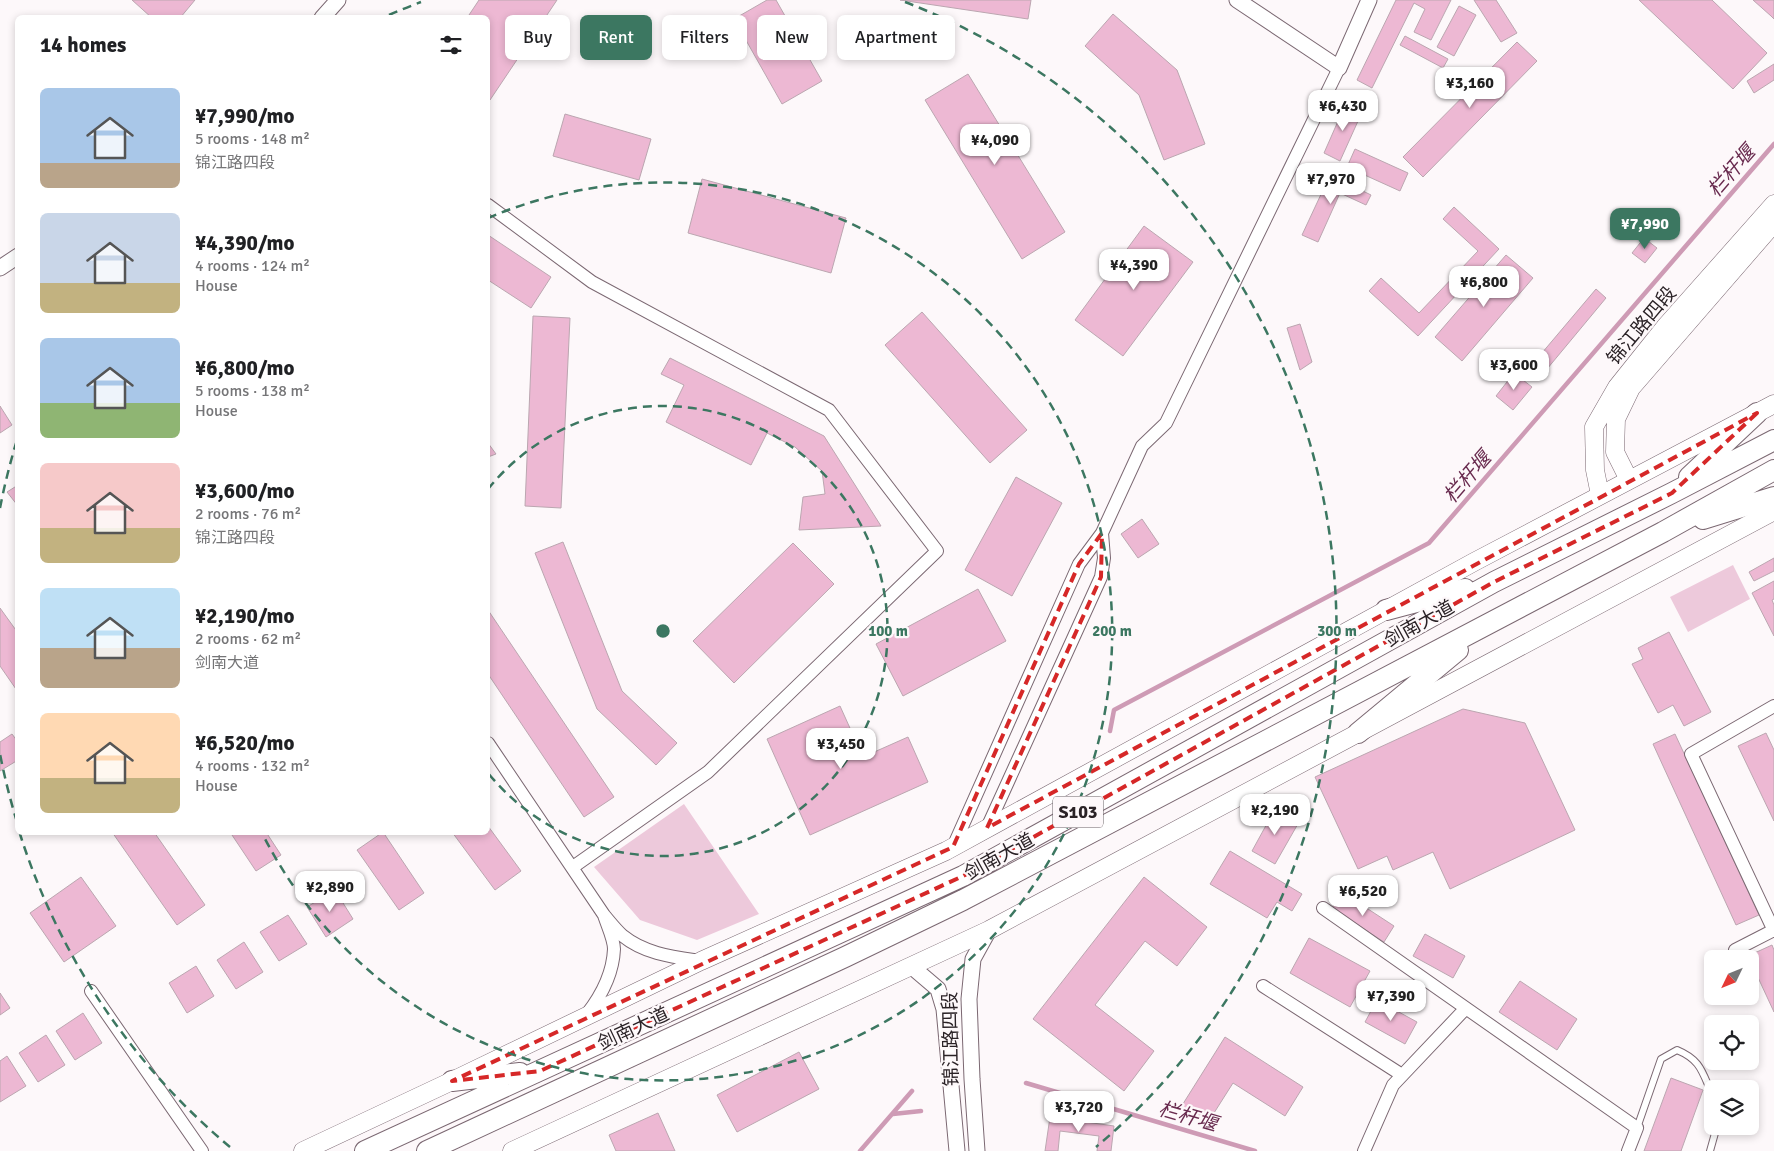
<!DOCTYPE html>
<html lang="en">
<head>
<meta charset="utf-8">
<style>
  :root { --surface:#fff; --page:#f6f6f6; --text:#202124; --muted:#757577; --accent:#3c7761 }
  body { margin:0; font-family:Signika,"Noto Sans SC",sans-serif; background:var(--page); color:var(--text); height:100vh; display:flex; flex-direction:column; font-size:19px; white-space:nowrap }
  * { box-sizing:border-box; margin:0 }
  p { font-size:16px; color:var(--muted) }
  .icon { flex:none; width:28px; height:28px; fill:none; stroke:currentColor; stroke-width:2; stroke-linecap:round; stroke-linejoin:round }
  .map { position:relative; flex:1; overflow:hidden }
  .sheet { position:absolute; left:15px; top:15px; width:475px; height:820px; display:flex; flex-direction:column; background:var(--surface); border-radius:8px; box-shadow:0 2px 8px #0003 }
  .sheet>* { flex:none }
  .banner { position:absolute; left:505px; top:15px; width:475px; height:45px; display:flex; gap:10px }
  .needle { width:32px; rotate:227deg }
  .fabs { position:absolute; left:1704px; top:950px; display:grid; gap:10px }
  .fabs a { display:grid; place-items:center; width:55px; height:55px; border-radius:8px; background:var(--surface); box-shadow:0 2px 8px #0003; font-size:25px }
  .price { position:absolute; translate:-50% -42px; padding:0 11px; border-radius:10px; background:#fff; color:#222; font-size:16px; line-height:32px; filter:drop-shadow(0 1px 2px #0008) }
  .price::after { content:''; position:absolute; left:50%; top:30px; width:15px; height:11px; margin-left:-8px; background:inherit; clip-path:polygon(0 0,100% 0,50% 100%) }
  .price.current { background:var(--accent); color:#fff }
  ul { padding:0; list-style:none }
  li { display:flex; align-items:center; gap:15px; height:125px; padding:0 25px }
  li span { display:grid; place-items:center; flex:none; width:140px; height:100px; border-radius:8px; color:#555 }
  li>.icon { margin-inline-start:auto }
  span .icon { width:60px; height:60px; fill:#fffc; stroke-width:1 }
  li b { font-size:21px }
  h2 { display:flex; justify-content:space-between; align-items:center; height:60px; padding:0 25px; font-size:21px }
  .pill { padding:0 18px; border-radius:8px; background:var(--surface); box-shadow:0 2px 8px #0003; font-size:18px; line-height:45px }
  .pill.current { background:var(--accent); color:#fff }
  .map>svg:first-child { display:block }
  .green { fill:#edc9db }
  .lines { fill:none; stroke-linecap:round; stroke-linejoin:round }
  .stream { stroke:#ce9bb5; stroke-width:4.5 }
  .building { fill:#edb8d3; stroke:#bba6b0 }
  .service-casing { stroke:#7b6872; stroke-width:8 }
  .minor-casing { stroke:#7b6872; stroke-width:14 }
  .tertiary-casing { stroke:#7b6872; stroke-width:17 }
  .secondary-casing { stroke:#7b6872; stroke-width:19 }
  .trunk-casing { stroke:#7b6872; stroke-width:22 }
  .service { stroke:#fff; stroke-width:6 }
  .minor { stroke:#fff; stroke-width:12 }
  .tertiary { stroke:#fff; stroke-width:15 }
  .secondary { stroke:#fff; stroke-width:18 }
  .trunk { stroke:#fff; stroke-width:20 }
  .marked { fill:none; stroke:#d62828; stroke-width:4; stroke-dasharray:10 6; stroke-linejoin:round }
  .ring { fill:none; stroke:#3c7761; stroke-width:2.5; stroke-dasharray:9 6 }
  .labels { text-anchor:middle; stroke-width:4.5; stroke-linejoin:round; paint-order:stroke }
  .shield { fill:#fdf8fa; stroke:#696266; stroke-width:1 }
  .shield-label { font-size:18px; font-weight:bold; fill:#2a2226 }
  .street-label { font-size:19px; fill:#2a2226; stroke:#fdf8fa }
  .water-label { font-size:20px; font-style:italic; fill:#692b4f; stroke:#fdf8fa }
  .centre { fill:#3c7761; stroke:#fdf8fa; stroke-width:2.5 }
  .ring-label { font-size:15px; text-anchor:middle; font-weight:bold; fill:#3c7761; stroke:#fdf8fa; stroke-width:4.5; stroke-linejoin:round; paint-order:stroke }
</style>
</head>
<body>
<div class="map">
<svg width="1774" height="1151" viewBox="0 0 1774 1151">
  <rect width="100%" height="100%" fill="#fdf8fa"/>
  <path class="green" d="M1733,565l17,34 -62,33 -18,-35z
    M684,804l75,110 -62,26 -57,-20 -46,-53z"/>
  <g class="lines">
    <path class="stream" d="M1110,731l4,-21 315,-167 345,-399
      M1026,1083l229,68
      M893,1114l28,-3
      M860,1151l52,-60"/>
  </g>
  <path class="building" d="M132,0h63l-15,18h-28z
    M479,0h78l-67,100 -2,-2v-80h-21z
    M767,0h9l46,81 -40,23 -48,-85z
    M900,0h131l-3,19z
    M1396,0h55l-20,40 -17,-8 11,-23 -11,-6 -42,85 -15,-8z
    M1474,0h22l21,33 -16,9z
    M1639,0h73l55,53 -34,36z
    M1753,0h21v19l-3,-3z
    M1459,6l17,9 -22,41 -17,-9z
    M1113,14l64,56 28,74 -41,16 -25,-65 -54,-49z
    M1405,36l43,23 -5,9 -43,-23z
    M1517,42l20,19 -114,116 -20,-20z
    M1774,64v16l-20,13 -7,-12z
    M968,74l97,158 -43,27 -97,-159z
    M1346,103l17,7 -23,51 -16,-8z
    M565,114l86,25 -12,41 -86,-24z
    M1355,149l53,24 -8,18 -53,-24z
    M1330,175l41,20 -5,10 -26,-12 -22,49 -16,-7z
    M702,179l144,39 -15,55 -143,-40z
    M1454,207l45,42 -81,87 -49,-45 12,-13 38,35 59,-62 -35,-32z
    M1144,226l49,36 -70,94 -48,-36z
    M488,235l63,42 -20,31 -43,-28z
    M1644,238l13,10 -12,15 -13,-10z
    M1506,255l27,23 -71,83 -27,-24z
    M1596,289l10,9 -59,71 -11,-9z
    M922,312l105,118 -37,33 -105,-118z
    M533,316l37,2 -9,190 -36,-2z
    M1300,324l12,38 -12,8 -13,-42z
    M670,358l154,78 57,90 -82,4 4,-33 22,-3 -3,-23 -27,-24 -28,-14 -16,32 -85,-43 18,-37 -23,-11z
    M1514,373l18,14 -19,23 -17,-14z
    M0,406l12,19 -12,8z
    M488,443l8,11 -8,3z
    M1016,477l46,26 -50,93 -47,-26z
    M18,485v21l-11,-14z
    M1142,519l17,25 -21,14 -17,-24z
    M563,542l59,149 55,52 -21,22 -59,-56 -62,-156z
    M793,543l41,41 -100,99 -41,-42z
    M1774,558v13l-20,10 -5,-9z
    M1774,581v18l-2,1 2,5v31l-22,-43z
    M978,589l28,52 -103,55 -27,-52z
    M0,608l18,25v59l-18,-26z
    M488,610l126,187 -30,20 -96,-143z
    M1669,632l42,80 -27,14 -11,-21 -15,8 -26,-49 11,-5 -5,-11z
    M840,706l23,51 45,-20 20,45 -118,53 -43,-96z
    M1463,709l62,14 50,107 -125,59 -17,-37 -40,18 -6,-14 -29,13 -43,-92z
    M1766,733l8,17v71l-36,-75z
    M12,734l6,8v18l-18,11v-29z
    M1675,734l84,181 -23,10 -83,-181z
    M1275,809l24,13 -24,42 -23,-13z
    M488,826l33,45 -26,19 -43,-58h36z
    M112,832h42l51,73 -28,20z
    M230,832h36l15,23 -25,16z
    M383,832l41,61 -25,17 -42,-60z
    M1230,851l72,43 -10,17 -15,-9 -10,16 -57,-34z
    M81,877l35,49 -52,36 -34,-49z
    M1144,877l63,50 -30,39 -32,-25 -50,64 59,46 -30,40 -91,-72z
    M335,890l18,29 -27,18 -19,-30z
    M1342,892l52,34 -10,16 -52,-34z
    M288,915l19,29 -28,17 -19,-29z
    M1425,934l40,22 -12,22 -40,-22z
    M1309,938l61,33 -20,36 -60,-34z
    M244,942l19,30 -27,17 -19,-29z
    M1772,945l2,5v62l-26,-56z
    M196,966l18,30 -27,17 -18,-30z
    M1520,981l57,38 -20,31 -58,-38z
    M0,993l10,15 -10,7z
    M1377,1000l40,22 -12,22 -40,-22z
    M83,1013l19,30 -27,17 -19,-29z
    M46,1035l19,30 -27,17 -19,-29z
    M1225,1037l78,50 -18,29 -52,-33 -26,41 -26,-17z
    M799,1052l20,37 -82,43 -20,-37z
    M7,1056l19,30 -26,16v-41z
    M1671,1078l32,12 -22,61h-37z
    M658,1113l17,38h-59l-7,-16z
    M1050,1117l64,9 -3,25h-14l2,-15 -39,-5 -2,20h-13z"/>
  <g class="lines">
    <defs>
      <path id="service" d="M1637,1128l24,-69 16,-9c24,10 25,22 35,44
        M1710,1151l7,-25"/>
      <path id="minor" d="M488,205l104,77 237,128 108,141 -229,221 -135,95
        M1102,533l40,-87 24,-23 173,-355
        M1774,706l-83,48 83,177
        M488,743l116,172
        M953,847l126,-283 23,-31 2,25 -3,19 -114,251
        M1323,908l314,220 -9,23
        M1735,950l39,-20
        M1263,986l139,89
        M91,991l111,160
        M587,1014c14,-18 26,-40 27,-65 0,-10 -7,-24 -10,-34 6,7 12,15 19,21 22,18 51,21 78,25
        M1364,1151l29,-66 73,-77"/>
      <path id="tertiary" d="M1237,0l102,68 30,-68
        M322,18l16,-18
        M0,268l18,-12
        M911,966l27,23 6,20 13,142
        M977,1151l-5,-72 -3,-80 4,-40 16,-29"/>
      <path id="secondary" d="M1629,480l-14,-28 1,-33 15,-31 143,-165
        M1600,495l-5,-25 -1,-43 23,-40 48,-60 109,-123
        M303,1151l149,-70 249,-120 245,-110 528,-289 300,-158
        M512,1151l477,-221 785,-419"/>
      <path id="trunk" d="M1689,477l68,-64
        M1703,519l71,-22
        M1386,610l79,-21
        M1358,733l100,-83
        M452,1081l68,-8
        M365,1151l598,-275 531,-294 178,-89 102,-53
        M427,1151l418,-194 118,-57 700,-368 111,-62"/>
    </defs>
    <use href="#service" class="service-casing"/>
    <use href="#minor" class="minor-casing"/>
    <use href="#tertiary" class="tertiary-casing"/>
    <use href="#secondary" class="secondary-casing"/>
    <use href="#trunk" class="trunk-casing"/>
    <use href="#service" class="service"/>
    <use href="#minor" class="minor"/>
    <use href="#tertiary" class="tertiary"/>
    <use href="#secondary" class="secondary"/>
    <use href="#trunk" class="trunk"/>
  </g>
  <path class="marked" d="M1757,413l-85,80 -178,89 -531,294 -423,195 -88,10 501,-234 126,-283 23,-31 -1,44 -114,251z"/>
  <g class="ring">
    <path d="M488 489A225 225 0 1 1 488 773"/>
    <path d="M488 218A449 449 0 1 1 263 835"/>
    <path d="M230 1147A674 674 0 0 1 20 834M17 822A674 674 0 0 1 0 754M0 508A674 674 0 0 1 17 440M389 15A674 674 0 0 1 421 2M905 2A674 674 0 0 1 1096 1147"/>
  </g>
  <g class="labels">
    <rect class="shield" x="1053" y="796.5" width="50" height="31" rx="4"/>
    <g class="shield-label">
      <text x="1078" y="818">S103</text>
    </g>
    <g class="street-label">
      <text transform="translate(1641 325) rotate(-50)" y="7">锦江路四段</text>
      <text transform="translate(1419 623) rotate(-29)" y="7">剑南大道</text>
      <text transform="translate(999 856) rotate(-29)" y="7">剑南大道</text>
      <text transform="translate(633 1028) rotate(-25)" y="7">剑南大道</text>
      <text transform="translate(950 1039) rotate(-91)" y="7">锦江路四段</text>
    </g>
    <g class="water-label">
      <text transform="translate(1731 171) rotate(-49)" y="7">栏杆堰</text>
      <text transform="translate(1467 477) rotate(-49)" y="7">栏杆堰</text>
      <text transform="translate(1188 1116) rotate(16)" y="7">栏杆堰</text>
    </g>
  </g>
  <circle cx="663" cy="631" r="8" class="centre"/>
  <g class="ring-label">
    <text x="888" y="636">100 m</text>
    <text x="1112" y="636">200 m</text>
    <text x="1337" y="636">300 m</text>
  </g>
</svg>
<div class="fabs">
<a><svg class="needle" viewBox="-14 -14 28 28"><path d="M0-13l5 13h-10z" fill="#e53935"/><path d="M0 13l5-13h-10z" fill="#757577"/></svg></a>
<a><svg class="icon" aria-label="locate" viewBox="0 0 24 24"><circle cx="12" cy="12" r="6"/><path d="M12 2v4M12 18v4M2 12h4M18 12h4"/></svg></a>
<a><svg class="icon" aria-label="layers" viewBox="0 0 24 24"><path d="M12 4l9 5-9 5-9-5zM3 14l9 5 9-5"/></svg></a>
</div>
<b class="price" style="left:1470px;top:109px">¥3,160</b>
<b class="price" style="left:1343px;top:132px">¥6,430</b>
<b class="price" style="left:995px;top:166px">¥4,090</b>
<b class="price" style="left:1331px;top:205px">¥7,970</b>
<b class="price current" style="left:1645px;top:250px">¥7,990</b>
<b class="price" style="left:1134px;top:291px">¥4,390</b>
<b class="price" style="left:1484px;top:308px">¥6,800</b>
<b class="price" style="left:1514px;top:391px">¥3,600</b>
<b class="price" style="left:841px;top:770px">¥3,450</b>
<b class="price" style="left:1275px;top:836px">¥2,190</b>
<b class="price" style="left:330px;top:913px">¥2,890</b>
<b class="price" style="left:1363px;top:917px">¥6,520</b>
<b class="price" style="left:1391px;top:1022px">¥7,390</b>
<b class="price" style="left:1079px;top:1133px">¥3,720</b>
<div class="banner">
<a class="pill">Buy</a>
<a class="pill current">Rent</a>
<a class="pill">Filters</a>
<a class="pill">New</a>
<a class="pill">Apartment</a>
</div>
<section class="sheet">
<h2>14 homes<svg class="icon" aria-label="filters" viewBox="0 0 24 24"><path d="M4 7h16M4 17h16"/><circle cx="9" cy="7" r="2"/><circle cx="15" cy="17" r="2"/></svg></h2>
<ul>
<li><span style="background:linear-gradient(#a9c7e8 75%,#b9a48a 0)"><svg class="icon" aria-label="home" viewBox="0 0 24 24"><path d="M3 11l9-7 9 7M6 9v11h12V9"/></svg></span><div><b>¥7,990/mo</b><p>5 rooms · 148 m²</p><p>锦江路四段</p></div></li>
<li><span style="background:linear-gradient(#c9d6e8 70%,#c2b280 0)"><svg class="icon" aria-label="home" viewBox="0 0 24 24"><path d="M3 11l9-7 9 7M6 9v11h12V9"/></svg></span><div><b>¥4,390/mo</b><p>4 rooms · 124 m²</p><p>House</p></div></li>
<li><span style="background:linear-gradient(#a9c7e8 65%,#8fb573 0)"><svg class="icon" aria-label="home" viewBox="0 0 24 24"><path d="M3 11l9-7 9 7M6 9v11h12V9"/></svg></span><div><b>¥6,800/mo</b><p>5 rooms · 138 m²</p><p>House</p></div></li>
<li><span style="background:linear-gradient(#f6c9c9 65%,#c2b280 0)"><svg class="icon" aria-label="home" viewBox="0 0 24 24"><path d="M3 11l9-7 9 7M6 9v11h12V9"/></svg></span><div><b>¥3,600/mo</b><p>2 rooms · 76 m²</p><p>锦江路四段</p></div></li>
<li><span style="background:linear-gradient(#bfe0f5 60%,#b9a48a 0)"><svg class="icon" aria-label="home" viewBox="0 0 24 24"><path d="M3 11l9-7 9 7M6 9v11h12V9"/></svg></span><div><b>¥2,190/mo</b><p>2 rooms · 62 m²</p><p>剑南大道</p></div></li>
<li><span style="background:linear-gradient(#ffd9b3 65%,#c2b280 0)"><svg class="icon" aria-label="home" viewBox="0 0 24 24"><path d="M3 11l9-7 9 7M6 9v11h12V9"/></svg></span><div><b>¥6,520/mo</b><p>4 rooms · 132 m²</p><p>House</p></div></li>
</ul>
</section>
</div>
</body>
</html>
